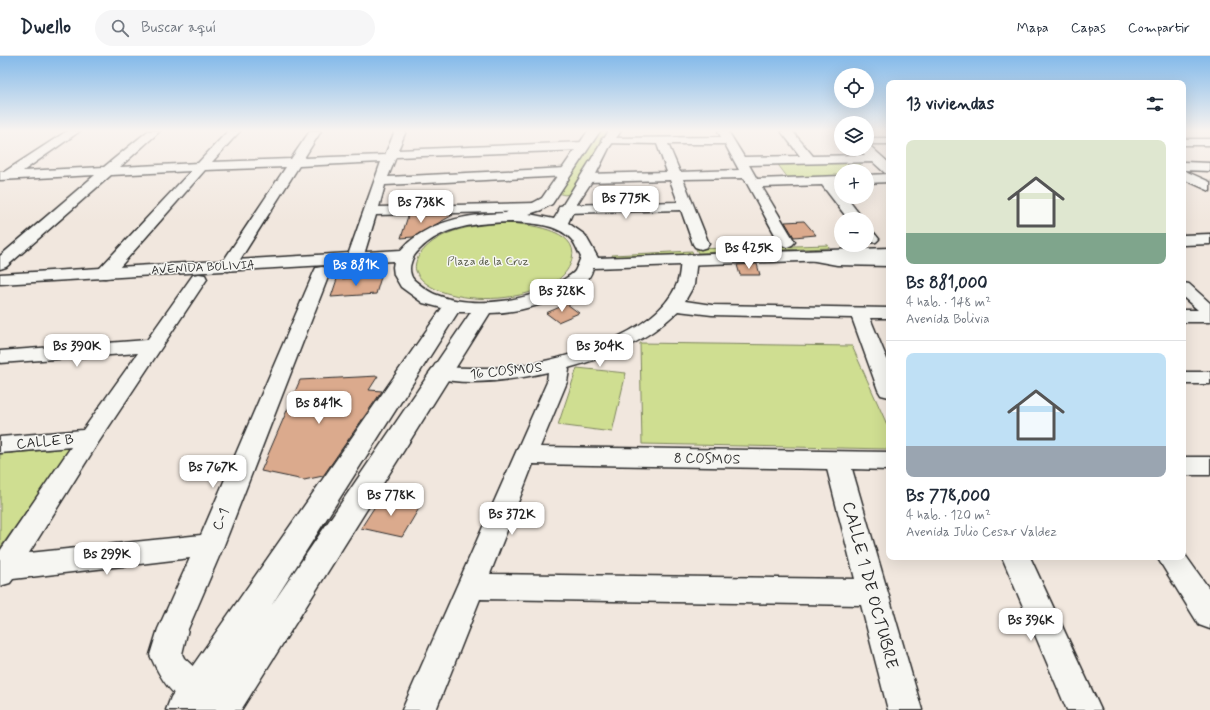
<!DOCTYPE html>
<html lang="es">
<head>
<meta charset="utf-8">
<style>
  :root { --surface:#fff; --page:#f6f6f7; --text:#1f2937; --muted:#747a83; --line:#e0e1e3; --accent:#1a73e8 }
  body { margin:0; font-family:Mynerve,sans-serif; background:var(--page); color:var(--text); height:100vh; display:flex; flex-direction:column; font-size:15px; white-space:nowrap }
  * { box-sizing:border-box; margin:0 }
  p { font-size:13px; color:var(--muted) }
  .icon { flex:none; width:22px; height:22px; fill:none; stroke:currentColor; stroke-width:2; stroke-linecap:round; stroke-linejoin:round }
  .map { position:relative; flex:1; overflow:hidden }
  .panel { position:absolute; left:886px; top:24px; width:300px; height:480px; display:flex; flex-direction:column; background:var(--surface); border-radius:8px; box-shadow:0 4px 16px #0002 }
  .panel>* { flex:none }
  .controls { position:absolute; left:834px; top:12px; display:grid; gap:8px }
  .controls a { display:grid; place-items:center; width:40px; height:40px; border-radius:50%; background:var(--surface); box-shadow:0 4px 16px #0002; font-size:20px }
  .price { position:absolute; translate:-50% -34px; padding:0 9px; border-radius:8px; background:#fff; color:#222; font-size:13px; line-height:26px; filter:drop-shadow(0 1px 2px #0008) }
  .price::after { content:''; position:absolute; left:50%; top:24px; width:12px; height:9px; margin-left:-6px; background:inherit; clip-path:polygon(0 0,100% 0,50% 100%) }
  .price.active { background:var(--accent); color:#fff }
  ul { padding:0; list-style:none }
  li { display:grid; align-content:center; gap:8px; height:212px; padding:0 20px }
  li+li { border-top:1px solid var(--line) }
  li span { display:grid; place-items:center; height:124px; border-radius:8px; color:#555 }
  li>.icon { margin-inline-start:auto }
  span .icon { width:72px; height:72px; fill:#fffc; stroke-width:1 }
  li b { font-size:17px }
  h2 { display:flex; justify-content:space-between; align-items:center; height:48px; padding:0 20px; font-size:17px }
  header { display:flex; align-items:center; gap:24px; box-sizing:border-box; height:56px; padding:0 20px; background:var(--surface); border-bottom:1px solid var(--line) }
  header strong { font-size:19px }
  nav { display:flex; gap:22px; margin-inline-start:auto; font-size:14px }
  .search { width:280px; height:36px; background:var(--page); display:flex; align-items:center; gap:10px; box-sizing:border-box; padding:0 14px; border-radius:22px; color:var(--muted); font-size:15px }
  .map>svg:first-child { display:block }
  .green { fill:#cfde91; stroke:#7d845e }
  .building { fill:#dbaa8d; stroke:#2b2b2b }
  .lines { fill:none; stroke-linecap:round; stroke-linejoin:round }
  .minor-casing { stroke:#2b2b2b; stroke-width:3 }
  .major-casing { stroke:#2b2b2b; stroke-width:3 }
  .minor { fill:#f6f6f2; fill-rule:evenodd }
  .major { fill:#f6f6f2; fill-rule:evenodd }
  .labels { text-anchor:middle; stroke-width:3; stroke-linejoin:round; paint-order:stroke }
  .far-park-label { font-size:12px; fill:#545844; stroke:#f6f6f2 }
  .far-street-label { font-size:12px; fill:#2b2b2b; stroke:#f6f6f2 }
  .street-label { font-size:14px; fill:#2b2b2b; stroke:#f6f6f2 }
  .near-street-label { font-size:17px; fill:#2b2b2b; stroke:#f6f6f2 }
</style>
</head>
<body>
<header>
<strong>Dwello</strong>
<div class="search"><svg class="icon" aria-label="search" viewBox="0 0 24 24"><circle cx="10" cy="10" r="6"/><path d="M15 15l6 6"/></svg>Buscar aquí</div>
<nav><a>Mapa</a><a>Capas</a><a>Compartir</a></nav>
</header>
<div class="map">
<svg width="1210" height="654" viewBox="0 0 1210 654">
  <rect width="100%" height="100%" fill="#f1e7de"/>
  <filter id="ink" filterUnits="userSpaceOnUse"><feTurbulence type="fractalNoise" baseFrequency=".025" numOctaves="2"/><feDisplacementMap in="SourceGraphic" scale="8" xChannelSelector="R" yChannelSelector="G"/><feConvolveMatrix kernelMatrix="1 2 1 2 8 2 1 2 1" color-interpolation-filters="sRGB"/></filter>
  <g filter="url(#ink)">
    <path class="green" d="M599,75h11l-13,17 -24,44c-5,3 -9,4 -14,1l27,-45z
      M856,104l15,15h-4v-4h-26v5l-53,2 -12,-16z
      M506,167c19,1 74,6 66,36 -2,8 -7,15 -13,20 -31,20 -74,24 -109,15 -12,-3 -29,-10 -34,-23 -2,-6 1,-13 4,-17 20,-26 56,-29 86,-31z
      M828,189l1,3 -131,5 -2,-4z
      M692,195l1,4 -80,3 -1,-3z
      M640,287l212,3 37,83v20l-247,-5z
      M577,312l49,5 -14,59 -54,-7z
      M71,392l-71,100v-94z"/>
    <path class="building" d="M453,159l-40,22 -12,1 7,-22z
      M804,165l12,14 -22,2 -9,-15z
      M757,208l3,11h-20l-3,-10z
      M381,221l-5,17 -45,3 6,-18z
      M567,248l12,9 -21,9 -12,-9z
      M378,320l-9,14 13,1 -59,85 -19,4 -43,-9 39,-91z
      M381,441l40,8 -19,32 -41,-9z"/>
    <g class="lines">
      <defs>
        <path id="minor" d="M67,75h13l-57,40 81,-4 44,-36h12l-40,36 78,-4 30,-32h12l-28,31 79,-3 19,-28h11l-17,27 81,-3 10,-24h11l-8,19 185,-8 4,2 2,2 -2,2 -4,2 -187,7 -8,20 178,-9 5,1 1,3 -1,3 -5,1 -181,9 -6,22 157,-4 5,1 2,3 -2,3 -5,1 -160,4 -13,43 -2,3 -6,2 -6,-2 -2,-3 34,-96 -82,4 -63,100 -2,3 -6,2 -6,-2 -2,-3 66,-99 -81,3 -94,107 -6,1 -6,-1 -2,-4 2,-4 92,-98 -80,4 -105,92 -6,2v-13l95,-81 -95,5v-8h4z
          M718,75h10l16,26 56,-1 -19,-25h11l21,25 52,-1 -5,-6h7v-3h3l19,17v11l-4,-1 -12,-11 -124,3 8,14 84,-3v8h-6l6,7v6h5l17,22h-15l-26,-34 -60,2 33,55 -3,3 -5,2 -5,-2 -3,-3 -35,-64 -61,1 26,65 -2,3 -6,2 -6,-2 -2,-3 -12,-34 -116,3 -5,-1 -2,-3 2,-3 5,-1 113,-3 -8,-22 -83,2 -5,-1 -1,-3 1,-3 5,-1 80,-2 -10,-28 -50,-1 -4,-1 -2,-2 2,-2 118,-1zM668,88h57l14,26 -59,2z
          M867,82h22v6h-22z
          M1183,83h27v6h-27z
          M1183,106l27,1v8l-27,-1z
          M1183,114l27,12v9l-27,-12z
          M889,118v8l-22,1v-8z
          M867,173c6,2 8,5 12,10l-3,3 -9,1z
          M810,195l27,4 52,1v10l-52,-1 -33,-6 -2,-3 2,-3z
          M689,198l6,2 2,3 -3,26 -9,16 27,4 177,3v10h-19l19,46v33l-8,-2 -3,-5 -26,-72 -140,-3 -34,-4c-32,31 -68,45 -110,57l1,2 -2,12 -27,65 349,5v18l-37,-1 70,241h-34l-27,-105 -381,-6 -44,111h-34l145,-328 1,-10c-35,8 -81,15 -116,5l-3,-4 3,-4 7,-2c23,1 47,2 70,0 51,-6 144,-30 167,-81 4,-8 4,-19 5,-27l2,-3zM533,408l294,5 28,110 -365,-5z
          M322,211l6,1 2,4 -106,273 -36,84 -6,25 2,4 24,22 5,12 -5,12 -12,4c-24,-10 -36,-30 -46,-53l8,-26 32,-71 -177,21 -3,4 -10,3v-35l71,-104 -71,6v-16l83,-7 55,-77 -138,10v-12l147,-11 46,-65 6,-1 6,1 2,4 -109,164 -69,110 172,-18 113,-263 2,-4z
          M1183,227l6,1 21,19v19h-27v-12h15l-15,-13z
          M1183,316h27v12h-27z
          M1183,401h27v18h-27z
          M1183,496l27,38v39l-11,-4 -42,-68h26z
          M1002,501h28l71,153h-34z"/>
        <path id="major" d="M588,75h12l-48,73 -11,6 -12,4 25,5 53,-85 2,-3h12l-12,17 -15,30 -19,29 -7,16 17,12 13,23 291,-10v10l-296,10c-1,4 -3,8 -5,11 -21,21 -69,34 -98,34l-249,397h-75l5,-13 271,-389 -19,-5 -22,-16 -7,-12 -1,-8 1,-6 -394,23v-10l401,-24c25,-29 68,-36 105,-37l2,-2 23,-7 11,-6zM509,166c20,1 49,1 63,18 4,5 6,12 9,17 -2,5 -4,10 -6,14 -3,4 -9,7 -12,9 -31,22 -91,29 -126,15 -7,-2 -17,-10 -23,-15 -4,-4 -5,-12 -3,-17 1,-5 4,-9 8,-13 23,-24 59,-27 90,-28zM458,256h13l-200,294z
          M1210,178v10l-27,1v-10z"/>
      </defs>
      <use href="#minor" class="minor-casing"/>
      <use href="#major" class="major-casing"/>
      <use href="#minor" class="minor"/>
      <use href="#major" class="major"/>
    </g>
  </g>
  <linearGradient id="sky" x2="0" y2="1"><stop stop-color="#84baea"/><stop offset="0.45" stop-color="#f9f4f0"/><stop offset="1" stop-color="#f9f4f0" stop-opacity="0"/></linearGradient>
  <rect width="1210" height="166" fill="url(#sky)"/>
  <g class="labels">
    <g class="far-park-label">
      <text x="488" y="209">Plaza de la Cruz</text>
    </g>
    <g class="far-street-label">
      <text transform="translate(203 211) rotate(-3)" y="4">AVENIDA BOLIVIA</text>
    </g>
    <g class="street-label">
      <text transform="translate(506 314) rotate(-6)" y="5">16 COSMOS</text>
      <text transform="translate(45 385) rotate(-5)" y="5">CALLE B</text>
      <text transform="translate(707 402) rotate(1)" y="5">8 COSMOS</text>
      <text transform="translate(220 463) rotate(-68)" y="5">C-1</text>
    </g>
    <g class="near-street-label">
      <text transform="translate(871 529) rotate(75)" y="6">CALLE 1 DE OCTUBRE</text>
    </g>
  </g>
</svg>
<div class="controls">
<a><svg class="icon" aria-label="locate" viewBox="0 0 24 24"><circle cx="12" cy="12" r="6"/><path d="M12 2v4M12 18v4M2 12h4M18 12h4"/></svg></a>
<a><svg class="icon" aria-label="layers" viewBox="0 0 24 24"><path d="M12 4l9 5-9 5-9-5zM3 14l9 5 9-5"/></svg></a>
<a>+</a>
<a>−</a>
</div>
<b class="price" style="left:626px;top:164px">Bs 775K</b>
<b class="price" style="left:421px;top:168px">Bs 738K</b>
<b class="price" style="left:749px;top:214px">Bs 425K</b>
<b class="price active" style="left:356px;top:231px">Bs 881K</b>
<b class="price" style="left:562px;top:257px">Bs 328K</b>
<b class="price" style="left:77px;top:312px">Bs 390K</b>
<b class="price" style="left:600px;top:312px">Bs 304K</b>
<b class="price" style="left:319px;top:369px">Bs 841K</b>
<b class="price" style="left:213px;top:433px">Bs 767K</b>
<b class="price" style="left:391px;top:461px">Bs 778K</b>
<b class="price" style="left:512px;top:480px">Bs 372K</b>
<b class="price" style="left:107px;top:520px">Bs 299K</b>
<b class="price" style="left:1031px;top:586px">Bs 396K</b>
<section class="panel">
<h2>13 viviendas<svg class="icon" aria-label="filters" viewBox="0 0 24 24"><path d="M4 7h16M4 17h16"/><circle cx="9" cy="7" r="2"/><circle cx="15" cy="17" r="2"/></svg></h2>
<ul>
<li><span style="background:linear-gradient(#dfe7d0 75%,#7fa58c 0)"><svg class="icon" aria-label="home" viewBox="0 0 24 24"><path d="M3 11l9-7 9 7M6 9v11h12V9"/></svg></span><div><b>Bs 881,000</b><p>4 hab. · 148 m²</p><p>Avenida Bolivia</p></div></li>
<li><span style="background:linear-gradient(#bfe0f5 75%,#9aa5b1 0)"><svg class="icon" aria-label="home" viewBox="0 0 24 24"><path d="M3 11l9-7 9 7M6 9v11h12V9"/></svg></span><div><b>Bs 778,000</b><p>4 hab. · 120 m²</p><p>Avenida Julio Cesar Valdez</p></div></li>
</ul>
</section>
</div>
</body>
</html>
